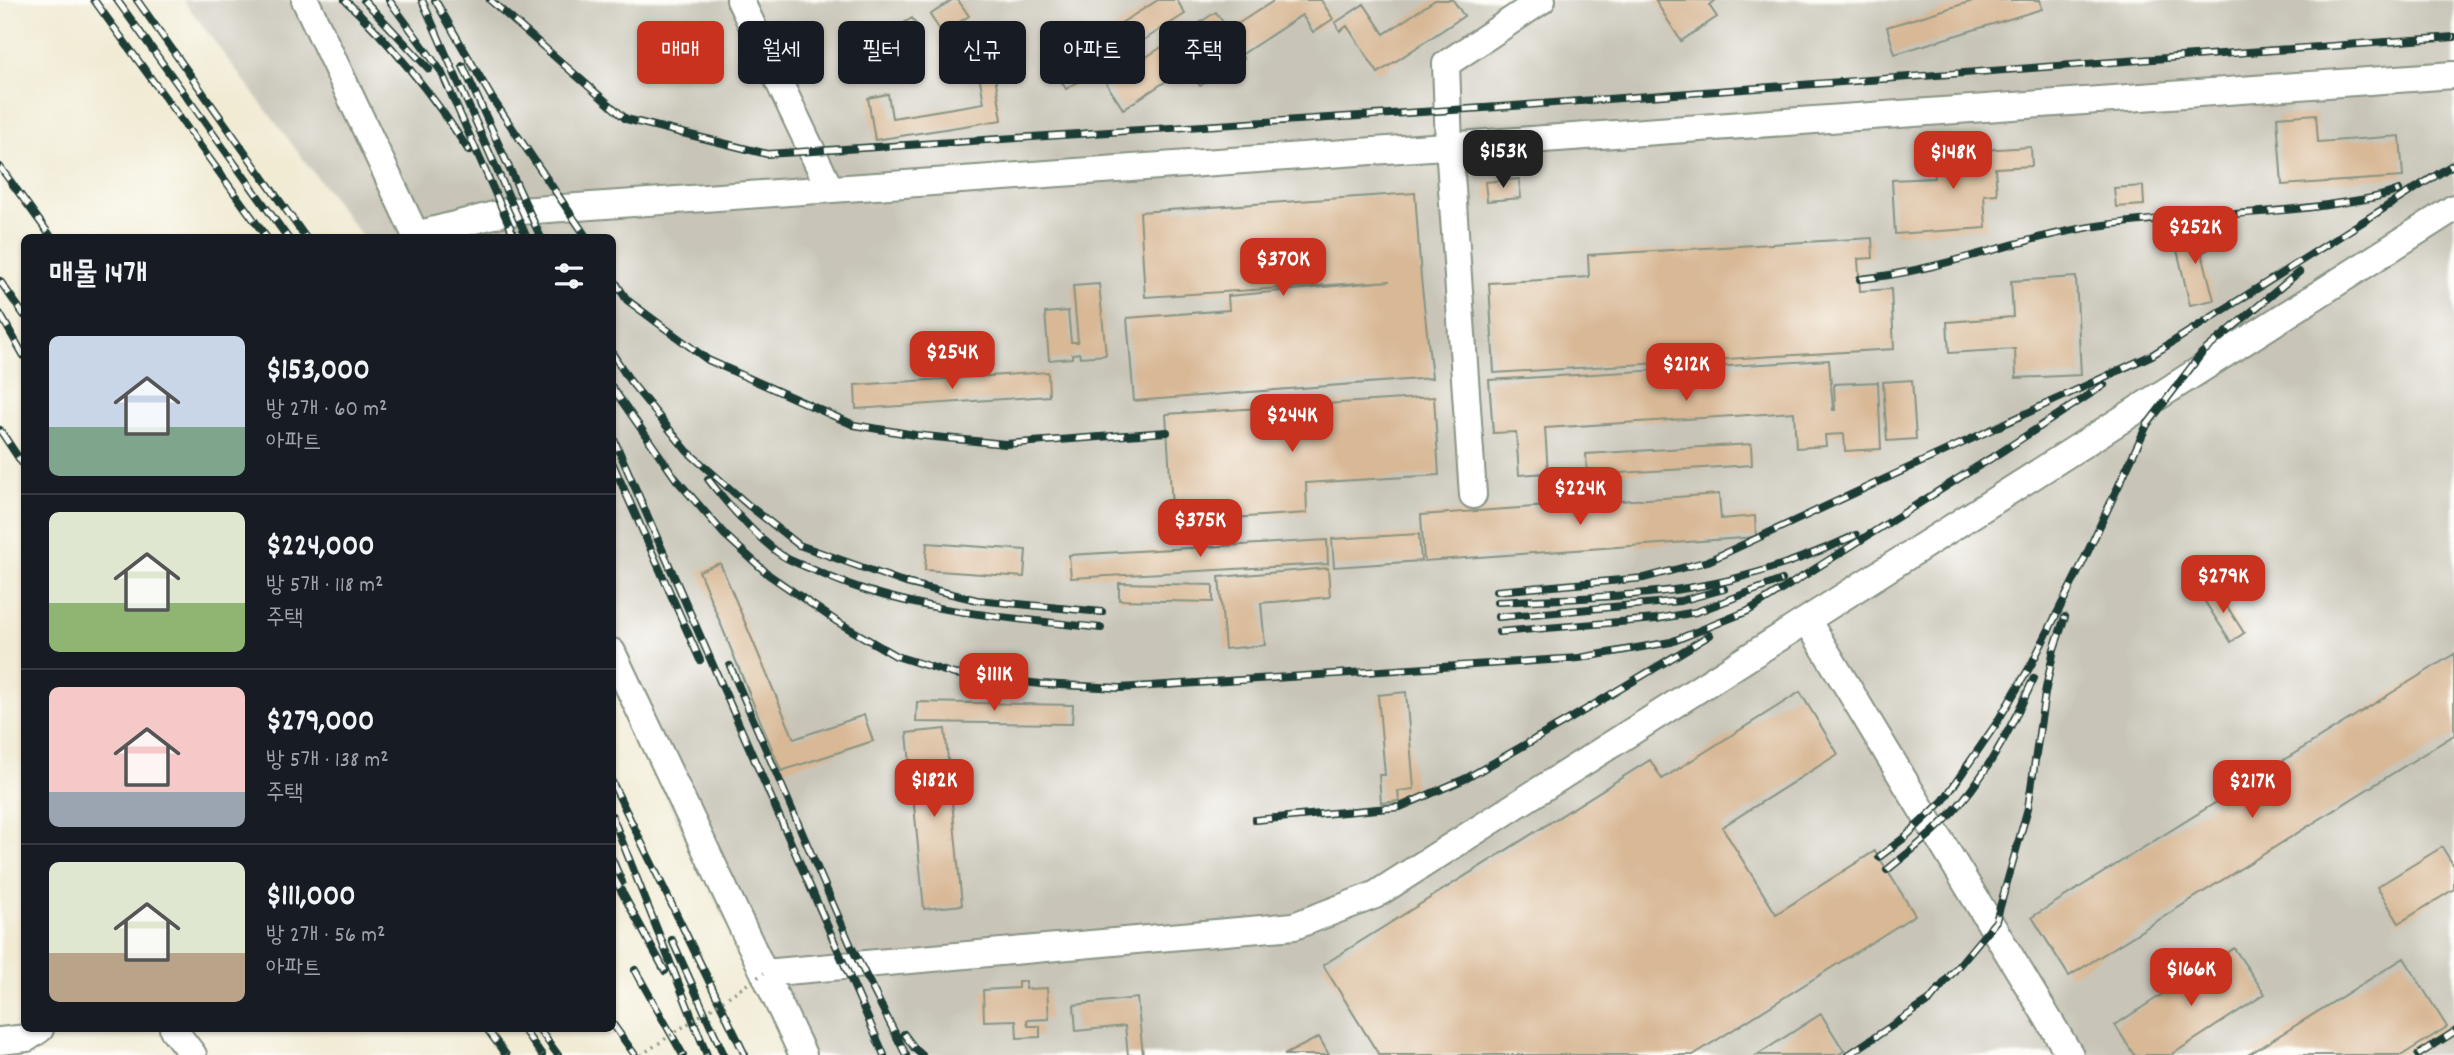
<!DOCTYPE html>
<html lang="ko">
<head>
<meta charset="utf-8">
<style>
  :root { --surface:#171b24; --page:#20242c; --text:#f1f3f6; --muted:#9ea1a6; --line:#363941; --accent:#c8321e }
  body { margin:0; font-family:Dekko,"Poor Story",sans-serif; background:var(--page); color:var(--text); height:100vh; display:flex; flex-direction:column; font-size:26px; white-space:nowrap }
  * { box-sizing:border-box; margin:0 }
  p { font-size:23px; color:var(--muted) }
  .icon { flex:none; width:38px; height:38px; fill:none; stroke:currentColor; stroke-width:2; stroke-linecap:round; stroke-linejoin:round }
  .map { position:relative; flex:1; overflow:hidden }
  .sheet { position:absolute; left:21px; top:234px; width:595px; height:798px; display:flex; flex-direction:column; background:var(--surface); border-radius:10px; box-shadow:0 2px 5px #0004 }
  .sheet>* { flex:none }
  .banner { position:absolute; left:637px; top:21px; width:665px; height:63px; display:flex; gap:14px }
  .price { position:absolute; translate:-50% -60px; padding:0 16px; border-radius:14px; background:var(--accent); color:#fff; font-size:23px; line-height:46px; filter:drop-shadow(0 2px 4px #0008) }
  .price::after { content:''; position:absolute; left:50%; top:42px; width:21px; height:16px; margin-left:-10px; background:inherit; clip-path:polygon(0 0,100% 0,50% 100%) }
  .price.selected { background:#222; color:#fff }
  ul { padding:0; list-style:none }
  li { display:flex; align-items:center; gap:21px; height:175px; padding:0 28px }
  li+li { border-top:2px solid var(--line) }
  li span { display:grid; place-items:center; flex:none; width:196px; height:140px; border-radius:10px; color:#555 }
  li>.icon { margin-inline-start:auto }
  span .icon { width:84px; height:84px; fill:#fffc; stroke-width:1 }
  li b { font-size:30px }
  h2 { display:flex; justify-content:space-between; align-items:center; height:84px; padding:0 28px; font-size:30px }
  .tag { padding:0 24px; border-radius:10px; background:var(--surface); box-shadow:0 2px 5px #0004; font-size:24px; line-height:63px }
  .tag.selected { background:var(--accent); color:#fff }
  .map>svg:first-child { display:block }
  .industrial { fill:#c8c4b8 }
  .building { fill:#d8b895 }
  .lines { fill:none; stroke-linecap:round; stroke-linejoin:round }
  .minor-casing { stroke:#889484; stroke-width:30 }
  .minor { stroke:#fff; stroke-width:26 }
  .rail-casing { stroke:#1f3d34; stroke-width:8 }
  .rail { stroke:#fdfcf7; stroke-width:5; stroke-dasharray:16; stroke-linecap:butt }
  .path-bridge { stroke:#889484; stroke-width:3.5; stroke-dasharray:2 5; stroke-linecap:butt }
</style>
</head>
<body>
<div class="map">
<svg width="2454" height="1055" viewBox="0 0 2454 1055">
  <rect width="100%" height="100%" fill="#fdfcf7"/>
  <filter id="ink" filterUnits="userSpaceOnUse"><feTurbulence type="fractalNoise" baseFrequency=".0143" numOctaves="2"/><feDisplacementMap in="SourceGraphic" scale="14" xChannelSelector="R" yChannelSelector="G"/><feConvolveMatrix kernelMatrix="1 2 1 2 8 2 1 2 1" color-interpolation-filters="sRGB"/></filter>
  <filter id="wash" filterUnits="userSpaceOnUse"><feTurbulence type="fractalNoise" baseFrequency=".00686" numOctaves="4" result="noise"/><feDisplacementMap in="SourceGraphic" scale="28" xChannelSelector="R" yChannelSelector="G"/><feGaussianBlur stdDeviation="1.57" result="paint"/><feColorMatrix in="noise" values="0 0 0 0 0 0 0 0 0 0 0 0 0 0 0 0 0 1.4 0 .05"/><feComposite in="paint" operator="in"/></filter>
  <g filter="url(#wash)">
    <rect width="100%" height="100%" fill="#f1ebd4"/>
    <path class="industrial" d="M183,0h2271v1055h-1665l-176,-371 -1,-446h-249z"/>
    <g id="blocks">
      <path class="building" d="M952,0h6l11,16 -27,17 -12,-18z
        M1158,0h19l8,14 -119,75 -14,-23z
        M1275,0h46l12,19 -20,13 -11,-17 -61,40 3,4 -44,27 -12,-19 -65,42 -17,-26 110,-71 12,18z
        M1435,0h18l11,16 -86,57 -31,-47 -7,5 -5,-8 29,-19 20,30z
        M1655,0h61l-7,5 8,12 -36,24z
        M1976,0h64l2,9 -147,45 -8,-27z
        M912,18l8,13 -60,37 -9,-13z
        M990,44l12,76 -127,20 -7,-42 20,-4 4,24 92,-15 -6,-35 -32,5 -3,-21z
        M2316,114l2,28 82,-6 3,41 -121,8 -5,-68z
        M2031,147l1,19 -37,2 2,26 -13,1 2,33 -91,6 -3,-54 42,-2 -2,-25z
        M1519,179l2,19 -34,3 -2,-19z
        M2143,186l1,19 -28,2 -2,-19z
        M1415,193l6,85 11,100 -298,23 -7,-83 102,-8 -1,-14 162,-15 -245,16 -5,-85z
        M2206,229l5,19 -9,5 12,47 -24,5 -16,-68z
        M1872,238l1,20 -15,1 2,32 31,-2 3,60 -400,24 -5,-90 100,-6 -1,-22z
        M2076,277l5,98 -65,3 -1,-29 -66,4 -2,-31 66,-5 -2,-36z
        M1099,284l7,71 -26,2 -1,-4 -7,1v4l-23,2 -4,-47 23,-2 3,31h7l-5,-56z
        M1829,360l4,50h2l-1,-26 44,-2 3,67 -36,2 -1,-17 -19,1 1,11 -30,2 -2,-36 -249,16 3,45 -29,2 -3,-43 -23,1 -4,-53z
        M1048,372l1,24 -193,13 -1,-24z
        M1912,380l4,59 -29,2 -4,-59z
        M1434,397l5,78 -133,8 1,30 -134,9 -7,-108z
        M1751,444l1,21 -165,10 -1,-21z
        M1719,494l2,25 34,-3 1,21 -332,24 -3,-46z
        M1419,534l2,27 -87,6 -2,-28z
        M1327,540l1,24 -257,14 -2,-23z
        M927,543l99,7 -2,27 -99,-7z
        M720,563l74,176 70,-24 9,26 -92,30 -82,-200z
        M1328,568l2,29 -69,6 4,42 -40,4 -6,-72z
        M1119,583l94,2v17l-94,-2z
        M2216,589l28,44 -13,9 -29,-45z
        M2454,654v81l-385,241 -37,-59z
        M1406,692l8,97 -16,2 1,10 -18,2 -2,-28h6l-7,-80z
        M1800,692l38,62 -116,73 54,87 99,-63 40,64 -222,140h-314l-56,-90 327,-205 12,19z
        M917,702l156,3 -1,19 -156,-2z
        M945,729l17,176 -38,4 -17,-176z
        M2442,847l12,19v23l-55,34 -22,-36z
        M2234,948l31,46 -94,61h-37l-19,-30z
        M2404,958l43,69 -45,28h-154z
        M1018,981h8v8l21,-1 2,31 -22,1 1,6h12v11l-23,1 -1,-18 -32,1 -1,-31 35,-2z
        M1137,998l6,57h-15l-3,-29 -49,5 -2,-26z
        M1821,1014l23,37 -6,4h-81z
        M1319,1037l10,18h-45z"/>
    </g>
  </g>
  <g filter="url(#ink)">
    <use href="#blocks" fill-opacity="0" stroke="#889484" stroke-width="2"/>
    <g class="lines">
      <defs>
        <path id="minor" d="M305,0l112,238
          M740,0l90,189
          M415,235l91,-23 1948,-137
          M1473,495l-24,-350 -3,-81 96,-64
          M1807,620l263,435
          M612,652l191,403
          M764,973l530,-47 81,-31 1079,-687
          M173,1029l20,26
          M0,1041l27,-3 13,-9"/>
      </defs>
      <use href="#minor" class="minor-casing"/>
      <use href="#minor" class="minor"/>
      <defs>
        <path id="rail" d="M94,0l173,238
          M117,0l171,238
          M137,0l169,238
          M345,0c48,45 88,95 124,151
          M364,0l65,69
          M389,0l52,71 74,167
          M422,0l105,238
          M435,0l57,98 95,140
          M490,0l136,119 141,35 732,-47 955,-70
          M463,66l78,172
          M0,167l52,71
          M612,277l15,23 81,60 146,65 61,10 90,9 162,-12
          M1860,279c83,-8 161,-43 244,-54 73,-10 149,-9 223,-20 24,-4 49,-6 72,-15
          M0,281l24,34
          M0,314l24,42
          M612,353l18,28 57,70 60,53 52,41 107,38 71,17 125,12
          M612,387l64,92 49,56 44,40 67,46 60,35 58,18 87,10 79,4 459,-30 92,-16 77,-31 243,-153
          M0,430l24,36
          M612,435l272,620
          M612,462l88,198
          M1984,463l120,-78
          M708,479c20,26 44,53 69,73 11,9 26,13 39,19 89,41 189,46 285,57
          M1496,591l148,-13 64,-17 444,-206 302,-191
          M1497,602c75,-4 160,-5 233,-22 44,-11 85,-26 126,-45
          M1498,617l182,-16 44,-12
          M1499,632l157,-13 40,-7 86,-32
          M730,666l121,280 55,109
          M612,782l133,273
          M612,816l95,239
          M1255,820l145,-13 67,-29 103,-59 140,-84
          M1879,857l25,-19 39,-37 53,-77 35,-59 51,-101 65,-139 55,-72 97,-81
          M612,859l10,23
          M1887,870c26,-21 55,-43 76,-70 30,-36 51,-79 71,-122
          M612,874l53,97
          M672,940l52,115
          M635,970l48,85
          M612,1023l23,32
          M487,1029l19,26
          M523,1029l19,26
          M539,1029l19,26
          M904,1034l11,15 7,6
          M1848,1055l81,-54 67,-80 32,-113 17,-115 9,-44 11,-32
          M2418,1055l36,-23"/>
      </defs>
      <use href="#rail" class="rail-casing"/>
      <use href="#rail" class="rail"/>
      <path class="path-bridge" d="M641,1055l123,-82"/>
    </g>
  </g>
</svg>
<b class="price selected" style="left:1503px;top:190px">$153K</b>
<b class="price" style="left:1953px;top:191px">$148K</b>
<b class="price" style="left:2195px;top:266px">$252K</b>
<b class="price" style="left:1283px;top:298px">$370K</b>
<b class="price" style="left:952px;top:391px">$254K</b>
<b class="price" style="left:1686px;top:403px">$212K</b>
<b class="price" style="left:1292px;top:454px">$244K</b>
<b class="price" style="left:1580px;top:527px">$224K</b>
<b class="price" style="left:1200px;top:559px">$375K</b>
<b class="price" style="left:2223px;top:615px">$279K</b>
<b class="price" style="left:994px;top:713px">$111K</b>
<b class="price" style="left:934px;top:819px">$182K</b>
<b class="price" style="left:2252px;top:820px">$217K</b>
<b class="price" style="left:2191px;top:1008px">$166K</b>
<div class="banner">
<a class="tag selected">매매</a>
<a class="tag">월세</a>
<a class="tag">필터</a>
<a class="tag">신규</a>
<a class="tag">아파트</a>
<a class="tag">주택</a>
</div>
<section class="sheet">
<h2>매물 14개<svg class="icon" aria-label="filters" viewBox="0 0 24 24"><path d="M4 7h16M4 17h16"/><circle cx="9" cy="7" r="2"/><circle cx="15" cy="17" r="2"/></svg></h2>
<ul>
<li><span style="background:linear-gradient(#c9d6e8 65%,#7fa58c 0)"><svg class="icon" aria-label="home" viewBox="0 0 24 24"><path d="M3 11l9-7 9 7M6 9v11h12V9"/></svg></span><div><b>$153,000</b><p>방 2개 · 60 m²</p><p>아파트</p></div></li>
<li><span style="background:linear-gradient(#dfe7d0 65%,#8fb573 0)"><svg class="icon" aria-label="home" viewBox="0 0 24 24"><path d="M3 11l9-7 9 7M6 9v11h12V9"/></svg></span><div><b>$224,000</b><p>방 5개 · 118 m²</p><p>주택</p></div></li>
<li><span style="background:linear-gradient(#f6c9c9 75%,#9aa5b1 0)"><svg class="icon" aria-label="home" viewBox="0 0 24 24"><path d="M3 11l9-7 9 7M6 9v11h12V9"/></svg></span><div><b>$279,000</b><p>방 5개 · 138 m²</p><p>주택</p></div></li>
<li><span style="background:linear-gradient(#dfe7d0 65%,#b9a48a 0)"><svg class="icon" aria-label="home" viewBox="0 0 24 24"><path d="M3 11l9-7 9 7M6 9v11h12V9"/></svg></span><div><b>$111,000</b><p>방 2개 · 56 m²</p><p>아파트</p></div></li>
</ul>
</section>
</div>
</body>
</html>
